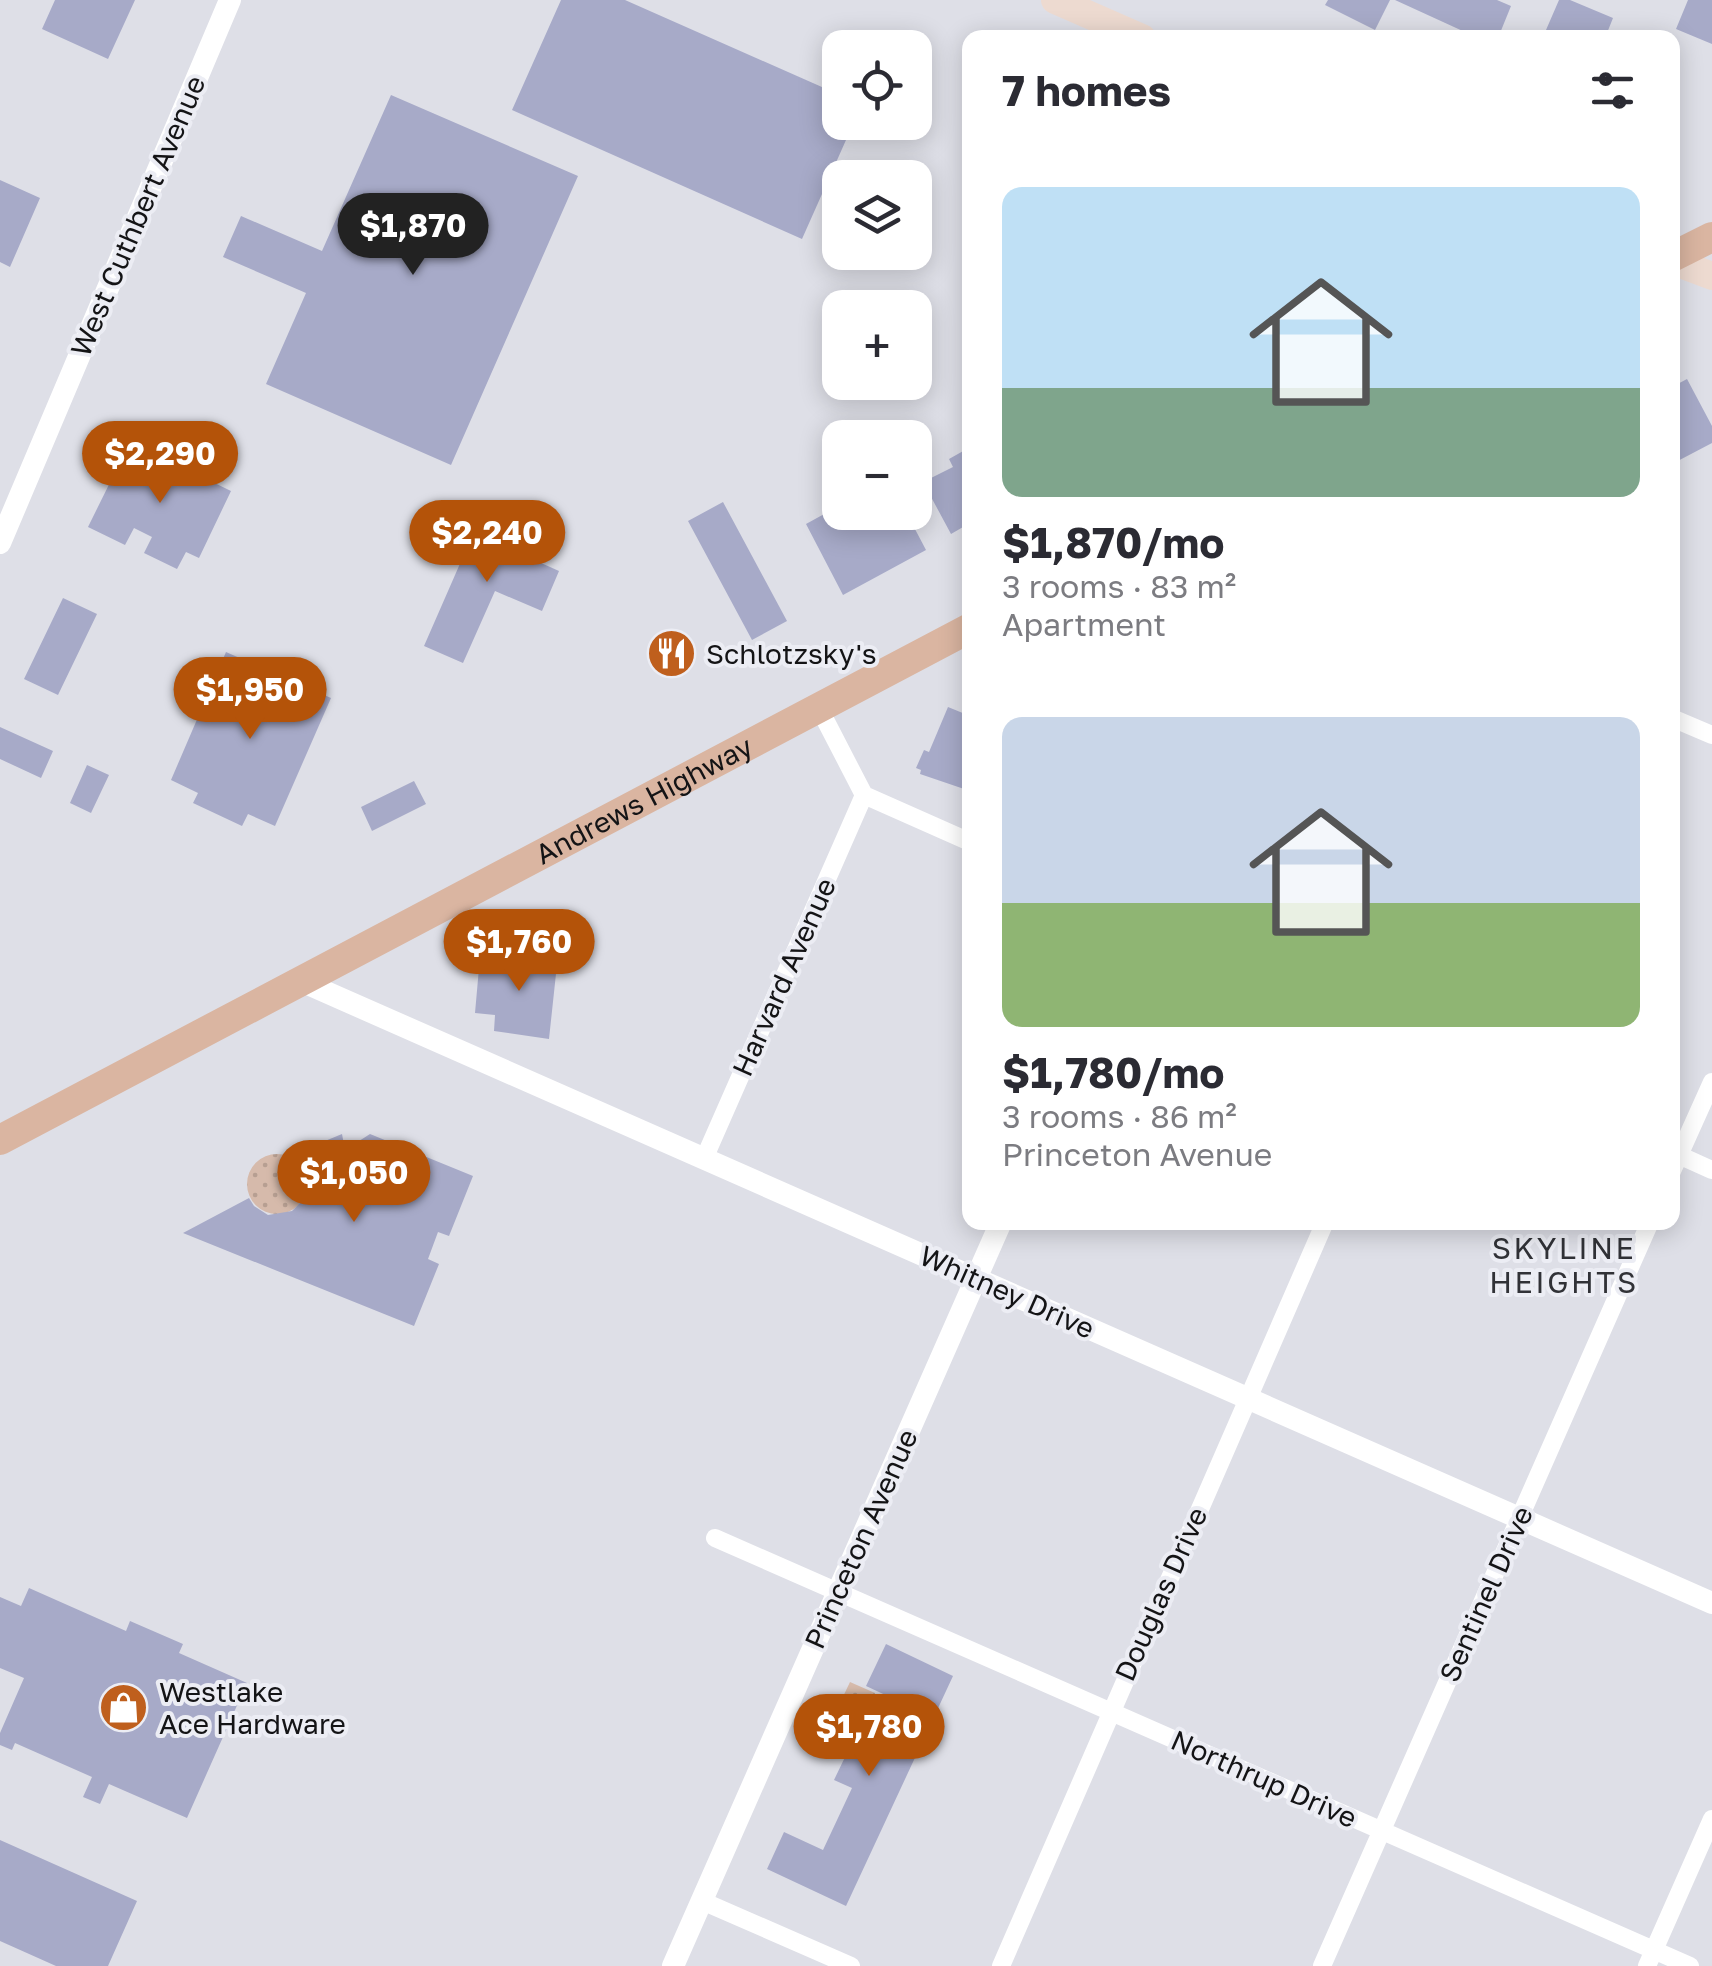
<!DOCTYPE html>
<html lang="en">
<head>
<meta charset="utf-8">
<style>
  :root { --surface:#fff; --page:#f7f7f7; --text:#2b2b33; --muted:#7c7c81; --accent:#b45309 }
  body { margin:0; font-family:"Golos Text",sans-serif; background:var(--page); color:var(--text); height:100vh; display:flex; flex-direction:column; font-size:38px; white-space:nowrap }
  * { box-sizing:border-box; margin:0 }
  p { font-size:32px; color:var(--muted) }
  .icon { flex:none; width:55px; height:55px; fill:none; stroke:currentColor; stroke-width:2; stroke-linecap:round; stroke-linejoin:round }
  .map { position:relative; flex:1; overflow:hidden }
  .details { position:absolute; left:962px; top:30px; width:718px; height:1200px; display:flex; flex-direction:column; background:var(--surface); border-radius:20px; box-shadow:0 5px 25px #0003 }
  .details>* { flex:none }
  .buttons { position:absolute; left:822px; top:30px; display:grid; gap:20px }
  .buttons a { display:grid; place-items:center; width:110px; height:110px; border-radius:20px; background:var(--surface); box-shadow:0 5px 25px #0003; font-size:50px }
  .price { position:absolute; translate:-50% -85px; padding:0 22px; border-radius:35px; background:var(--accent); color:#fff; font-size:32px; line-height:65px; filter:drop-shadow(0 2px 5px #0008) }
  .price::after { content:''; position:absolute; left:50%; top:60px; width:30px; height:22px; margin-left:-15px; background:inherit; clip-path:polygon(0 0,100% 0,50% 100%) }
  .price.active { background:#222; color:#fff }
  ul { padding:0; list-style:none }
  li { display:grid; align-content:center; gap:20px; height:530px; padding:0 40px }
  li span { display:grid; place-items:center; height:310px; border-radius:20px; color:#555 }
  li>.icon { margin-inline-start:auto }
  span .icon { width:180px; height:180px; fill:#fffc; stroke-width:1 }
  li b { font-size:42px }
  h2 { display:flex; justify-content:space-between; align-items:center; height:120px; padding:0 40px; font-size:42px }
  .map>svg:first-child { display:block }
  .park { fill:url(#park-dots) }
  .building { fill:#a7aac8 }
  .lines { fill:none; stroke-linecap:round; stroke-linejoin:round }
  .minor { stroke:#fff; stroke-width:18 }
  .tertiary { stroke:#fff; stroke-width:22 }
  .secondary { stroke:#eddad0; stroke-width:28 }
  .primary { stroke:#dab5a1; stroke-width:30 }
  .labels { text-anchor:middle; stroke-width:8; stroke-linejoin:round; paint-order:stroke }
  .street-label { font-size:28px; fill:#141416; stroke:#ecedf4 }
  .poi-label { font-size:28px; fill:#141416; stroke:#ecedf4; text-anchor:start }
  .neighbourhood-label { font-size:30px; letter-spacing:2.5px; fill:#313237; stroke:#ecedf4 }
</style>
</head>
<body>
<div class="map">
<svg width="1712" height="1966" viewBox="0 0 1712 1966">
  <defs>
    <pattern id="park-dots" width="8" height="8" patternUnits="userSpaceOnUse" patternTransform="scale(2.5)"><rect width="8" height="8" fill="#d6baab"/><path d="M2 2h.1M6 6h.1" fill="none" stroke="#b79f92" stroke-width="1.8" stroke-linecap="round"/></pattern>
  </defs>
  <rect width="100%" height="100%" fill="#dedfe7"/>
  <path class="park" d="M247 1184a30 30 0 1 1 60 0a30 30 0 1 1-60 0Z
    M850,1682l25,11 -20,43 -25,-12z"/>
  <path class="building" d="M55,0h80l-27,59 -66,-30z
    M561,0h64l215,95v27h14l-52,117 -290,-129z
    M1328,0h62l-15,30 -50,-25z
    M1395,0h102l14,6 -13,32h-20z
    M1559,0h11l43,18 -8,20h-42l-17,-8z
    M1688,0h24v44l-36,-15z
    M391,95l187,81 -127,289 -185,-81 40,-91 -83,-36 18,-41 81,35z
    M0,180l40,18 -30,69 -10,-5z
    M1687,379l25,47v17l-40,21v-77z
    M130,442l101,49 -32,67 -13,-6 -9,17 -33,-16 8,-16 -18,-9 -9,17 -37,-18z
    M965,450l5,10v63l-19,11 -28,-52 30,-15 -4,-8z
    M723,502l64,119 -35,19 -64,-119z
    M837,507l3,5h66l20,38 -83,45 -37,-71z
    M483,511l39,17 -10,22 47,21 -17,40 -47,-20 -32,72 -39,-17z
    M63,598l34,16 -39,81 -34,-16z
    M226,652l105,46 -56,128 -27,-12 -6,12 -49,-23 5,-10 -27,-13z
    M948,707l22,9v31l-5,11 5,2v31l-50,-17 1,-4 -5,-2 8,-18 5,2z
    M0,727l53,24 -12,27 -41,-19z
    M87,765l22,10 -18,38 -21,-10z
    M414,781l12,23 -54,27 -11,-24z
    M502,955h56l-9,84 -55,-8 1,-16 -20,-2 4,-45 14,1z
    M342,1134l3,16 25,-16 103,42 -24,60 -11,-4 -10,27 11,5 -25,62 -231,-93 66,-35 5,8 14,9 24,-4 16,-16 2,-11 -11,-21 29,-16 -3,-6z
    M29,1588l97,43 4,-10 53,23 -4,9 68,30 -60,135 -78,-34 -9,20 -17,-7 9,-20 -77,-34 -3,7 -12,-5v-12l24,-55 -24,-10v-71l21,9z
    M886,1644l67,32 -107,230 -79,-37 17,-37 39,18 29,-62 -18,-8 24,-50 18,8 18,-39 -28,-13z
    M0,1840l137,61 -29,65h-52l-56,-25z"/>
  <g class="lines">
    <path class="minor" d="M819,708l45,87 106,47
      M1672,718l40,17
      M1672,1152l40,18
      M704,1159l160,-364
      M1672,1171l40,-89
      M715,1538l975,428
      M702,1901l149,65
      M1001,1966l324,-744
      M1322,1966l328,-744
      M1647,1966l65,-147"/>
    <path class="tertiary" d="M0,543l230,-543
      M301,981l1411,622
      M673,1966l328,-744"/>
    <path class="secondary" d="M1055,0l87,38
      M1672,261l40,15"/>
    <g class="primary">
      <path d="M1672,257l40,-20"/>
      <path id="s1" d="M0,1140l970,-512"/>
    </g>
  </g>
  <defs>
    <symbol id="restaurant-disc" viewBox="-11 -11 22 22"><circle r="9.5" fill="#bf5f1d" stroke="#ecedf4"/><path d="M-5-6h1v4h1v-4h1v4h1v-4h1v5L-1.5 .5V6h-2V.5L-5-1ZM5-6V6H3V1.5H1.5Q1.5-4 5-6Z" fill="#fff"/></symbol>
    <symbol id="shop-disc" viewBox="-11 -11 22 22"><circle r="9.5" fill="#bf5f1d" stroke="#ecedf4"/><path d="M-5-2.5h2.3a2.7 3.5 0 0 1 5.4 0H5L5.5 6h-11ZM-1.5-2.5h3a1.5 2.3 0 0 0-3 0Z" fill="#fff"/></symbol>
  </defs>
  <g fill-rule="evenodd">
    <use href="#restaurant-disc" x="644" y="626" width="55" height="55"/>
    <use href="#shop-disc" x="96" y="1680" width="55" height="55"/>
  </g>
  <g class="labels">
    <g class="street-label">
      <text transform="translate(138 216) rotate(-67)" y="10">West Cuthbert Avenue</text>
      <text dy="10" stroke="none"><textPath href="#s1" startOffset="728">Andrews Highway</textPath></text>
      <text transform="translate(784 977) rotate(-66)" y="10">Harvard Avenue</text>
      <text transform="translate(1007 1292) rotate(24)" y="10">Whitney Drive</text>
      <text transform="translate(861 1539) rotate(-66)" y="10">Princeton Avenue</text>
      <text transform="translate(1161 1594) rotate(-66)" y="10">Douglas Drive</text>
      <text transform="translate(1486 1594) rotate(-66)" y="10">Sentinel Drive</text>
      <text transform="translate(1264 1779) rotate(24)" y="10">Northrup Drive</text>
    </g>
    <g class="poi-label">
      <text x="706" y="664">Schlotzsky's</text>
      <text x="159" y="1702">Westlake<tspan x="159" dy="32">Ace Hardware</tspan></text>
    </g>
    <g class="neighbourhood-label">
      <text x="1564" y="1259">SKYLINE<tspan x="1564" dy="34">HEIGHTS</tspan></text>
    </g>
  </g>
</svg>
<div class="buttons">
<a><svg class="icon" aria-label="locate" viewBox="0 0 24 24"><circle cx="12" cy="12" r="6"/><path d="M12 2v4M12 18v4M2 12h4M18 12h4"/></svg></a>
<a><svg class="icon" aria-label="layers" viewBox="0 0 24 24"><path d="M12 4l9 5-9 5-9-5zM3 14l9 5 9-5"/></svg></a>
<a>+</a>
<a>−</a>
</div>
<b class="price active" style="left:413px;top:278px">$1,870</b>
<b class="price" style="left:160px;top:506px">$2,290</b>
<b class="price" style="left:487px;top:585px">$2,240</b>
<b class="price" style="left:250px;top:742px">$1,950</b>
<b class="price" style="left:519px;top:994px">$1,760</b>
<b class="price" style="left:354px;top:1225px">$1,050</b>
<b class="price" style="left:869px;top:1779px">$1,780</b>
<section class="details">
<h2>7 homes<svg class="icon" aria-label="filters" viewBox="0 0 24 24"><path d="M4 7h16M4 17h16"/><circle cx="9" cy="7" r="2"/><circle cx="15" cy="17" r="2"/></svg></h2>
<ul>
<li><span style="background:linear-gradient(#bfe0f5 65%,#7fa58c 0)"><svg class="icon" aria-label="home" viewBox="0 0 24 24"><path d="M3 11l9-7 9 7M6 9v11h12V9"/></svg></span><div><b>$1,870/mo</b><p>3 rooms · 83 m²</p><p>Apartment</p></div></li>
<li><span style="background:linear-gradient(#c9d6e8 60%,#8fb573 0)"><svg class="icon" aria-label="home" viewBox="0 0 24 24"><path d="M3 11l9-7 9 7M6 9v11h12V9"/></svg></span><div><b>$1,780/mo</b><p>3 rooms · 86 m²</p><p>Princeton Avenue</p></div></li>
</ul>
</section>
</div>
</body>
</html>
